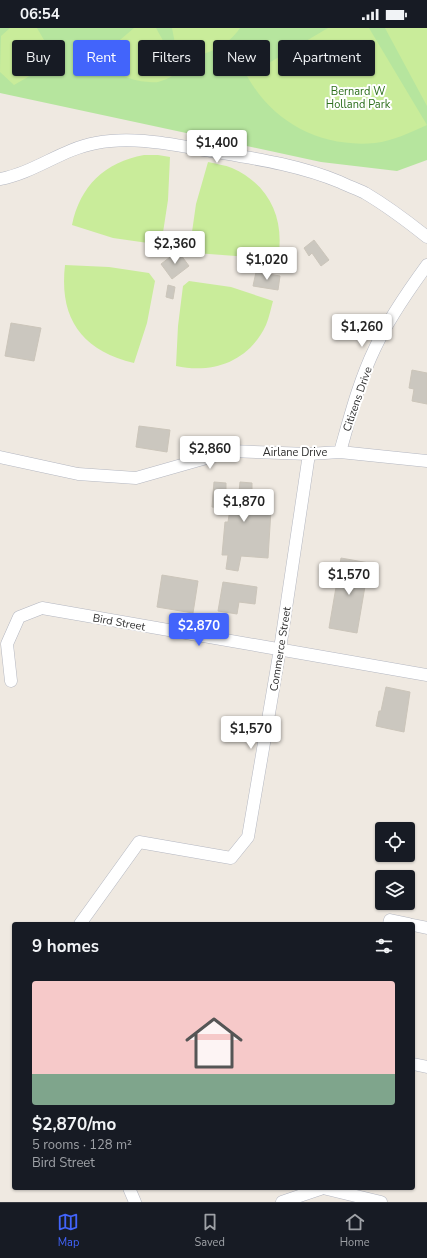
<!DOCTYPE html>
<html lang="en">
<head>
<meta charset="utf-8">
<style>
  :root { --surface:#171b24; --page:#20242c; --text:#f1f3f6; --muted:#9ea1a6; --line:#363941; --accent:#4264fb }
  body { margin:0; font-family:"Nunito Sans",sans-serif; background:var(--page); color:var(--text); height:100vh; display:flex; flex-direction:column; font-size:15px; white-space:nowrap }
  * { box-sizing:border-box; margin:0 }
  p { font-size:13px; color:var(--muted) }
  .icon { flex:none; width:22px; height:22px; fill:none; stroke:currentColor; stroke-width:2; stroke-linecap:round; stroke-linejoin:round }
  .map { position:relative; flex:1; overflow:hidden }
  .panel { position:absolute; left:12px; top:894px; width:403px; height:268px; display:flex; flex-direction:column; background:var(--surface); border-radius:4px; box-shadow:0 1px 3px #0004 }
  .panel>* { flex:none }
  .guide { position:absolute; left:12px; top:12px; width:403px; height:36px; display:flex; gap:8px }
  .buttons { position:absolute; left:375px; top:794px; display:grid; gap:8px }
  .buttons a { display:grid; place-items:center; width:40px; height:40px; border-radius:4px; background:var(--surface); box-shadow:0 1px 3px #0004; font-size:20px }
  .price { position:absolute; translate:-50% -34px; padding:0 9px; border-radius:4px; background:#fff; color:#222; font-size:13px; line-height:26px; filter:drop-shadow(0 1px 2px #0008) }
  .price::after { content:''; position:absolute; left:50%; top:24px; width:12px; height:9px; margin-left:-6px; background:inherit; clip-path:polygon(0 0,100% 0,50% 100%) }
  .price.selected { background:var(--accent); color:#fff }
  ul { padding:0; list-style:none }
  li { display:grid; align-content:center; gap:8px; height:212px; padding:0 20px }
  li+li { border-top:1px solid var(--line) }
  li span { display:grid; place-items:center; height:124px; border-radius:4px; color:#555 }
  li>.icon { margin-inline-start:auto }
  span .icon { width:72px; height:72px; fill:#fffc; stroke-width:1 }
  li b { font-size:17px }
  h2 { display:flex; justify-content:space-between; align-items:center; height:48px; padding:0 20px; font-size:17px }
  .tag { padding:0 14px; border-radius:4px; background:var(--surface); box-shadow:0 1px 3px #0004; font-size:14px; line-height:36px }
  .tag.selected { background:var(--accent); color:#fff }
  .status { display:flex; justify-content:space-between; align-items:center; height:28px; padding:0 20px; background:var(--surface); direction:ltr }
  .status svg { height:11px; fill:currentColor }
  .tab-bar { display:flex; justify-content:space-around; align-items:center; height:56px; border-top:1px solid var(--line); background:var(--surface); font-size:11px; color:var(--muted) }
  .tab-bar a { display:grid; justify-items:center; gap:2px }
  .tab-bar .selected { color:var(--accent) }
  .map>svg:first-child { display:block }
  .green { fill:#b6e59e }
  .pitch { fill:#c9ec9a }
  .building { fill:#cbc7bf; stroke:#cbc5ba }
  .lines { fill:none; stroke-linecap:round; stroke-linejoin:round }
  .minor-casing { stroke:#b4b7c1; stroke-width:13 }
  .minor { stroke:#fff; stroke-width:12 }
  .labels { text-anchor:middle; stroke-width:4; stroke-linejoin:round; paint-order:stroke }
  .park-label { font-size:11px; fill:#2c6e1b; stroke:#fff }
  .street-label { font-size:11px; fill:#2e2e2e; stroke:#fff }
</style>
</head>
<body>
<div class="status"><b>06:54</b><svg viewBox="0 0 49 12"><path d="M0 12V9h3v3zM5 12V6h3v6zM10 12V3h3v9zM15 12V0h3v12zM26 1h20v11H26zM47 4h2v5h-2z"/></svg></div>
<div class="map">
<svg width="427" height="1174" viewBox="0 0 427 1174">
  <rect width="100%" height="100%" fill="#efe9e1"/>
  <path class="green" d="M0,0h427v132l-30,11 -76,-9 -321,-69z"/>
  <path class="pitch" d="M10,0h27l17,29 -2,6 -38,22 -14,-13 1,-36z
    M134,0h22l24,43c-6,4 -12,8 -19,10 -4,2 -8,1 -12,1 -22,-1 -35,-10 -49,-25z
    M172,0h68c-14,21 -39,29 -62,31z
    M328,0h41l58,97c-16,7 -34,16 -52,18 -54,5 -102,-20 -128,-67z
    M385,0h42v78z
    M144,127h14l12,2 -2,43 -6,39 -7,5 -42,-6 -41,-13c8,-39 33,-63 72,-70z
    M208,134c8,2 17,3 24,6 38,17 53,51 46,91l-83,-6 -5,-7 6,-42z
    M65,237l44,2 40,6 6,8 -8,42 -13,40c-53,-13 -75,-45 -69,-98z
    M189,253l42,6 42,14c-2,7 -4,17 -7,24 -17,36 -52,49 -90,41l2,-40 5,-40z"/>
  <path class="building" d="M314,212l15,20 -8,6 -9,-13 -3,3 -5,-8z
    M178,223l11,15 -17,13 -11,-15z
    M256,244l24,4 -2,14 -25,-4z
    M168,257l7,2 -2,12 -7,-2z
    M11,295l30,5 -7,33 -29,-5z
    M412,342l15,3v31l-15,-3 2,-12 -5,-1z
    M139,398l31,4 -3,22 -31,-5z
    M214,454l12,1v8l13,1 1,-10 12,1v9l20,2 -4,64 -27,-2 -3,15 -12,-2 2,-14h-6l3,-33h3l2,-13 -18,-2z
    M341,530l28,5 -12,70 -28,-5z
    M162,547l36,6 -5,32 -36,-6z
    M223,554l34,5 -2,17 -16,-2 -2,12 -19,-3z
    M386,659l24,5 -6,40 -28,-6 3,-15h2z"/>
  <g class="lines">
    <defs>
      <path id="minor" d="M0,151c34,-6 62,-30 96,-36 36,-7 73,1 109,7 46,8 91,14 135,32 8,4 17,7 25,11 22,13 42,28 62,44
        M340,424c10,-35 19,-71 35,-104 14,-30 33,-57 52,-83
        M0,429l78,17 58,4 95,-27 78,3 31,-2 87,9
        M11,653l-4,-37 12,-27 23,-9 385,67
        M80,896l59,-82 92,16 17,-21 32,-188 29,-195
        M389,896l1,-4 19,4
        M413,897l14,3
        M413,1036l14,3
        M129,1160l6,14
        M282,1174l41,-14 58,14"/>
    </defs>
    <use href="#minor" class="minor-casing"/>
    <use href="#minor" class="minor"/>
  </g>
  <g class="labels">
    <g class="park-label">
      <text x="358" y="67">Bernard W<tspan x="358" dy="13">Holland Park</tspan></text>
    </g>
    <g class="street-label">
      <text transform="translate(357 371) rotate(-71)" y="4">Citizens Drive</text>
      <text x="295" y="428">Airlane Drive</text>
      <text transform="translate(119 594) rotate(10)" y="4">Bird Street</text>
      <text transform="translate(280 621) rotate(-81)" y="4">Commerce Street</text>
    </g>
  </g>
</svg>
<div class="buttons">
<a><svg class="icon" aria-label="locate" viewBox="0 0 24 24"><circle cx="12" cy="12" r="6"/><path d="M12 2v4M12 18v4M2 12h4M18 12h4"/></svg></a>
<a><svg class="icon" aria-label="layers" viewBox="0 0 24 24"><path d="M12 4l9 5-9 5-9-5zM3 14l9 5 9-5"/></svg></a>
</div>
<b class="price" style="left:217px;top:136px">$1,400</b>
<b class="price" style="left:175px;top:237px">$2,360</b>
<b class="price" style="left:267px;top:253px">$1,020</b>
<b class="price" style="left:362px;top:320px">$1,260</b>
<b class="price" style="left:210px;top:442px">$2,860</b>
<b class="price" style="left:244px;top:495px">$1,870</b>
<b class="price" style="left:349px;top:568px">$1,570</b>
<b class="price selected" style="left:199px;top:619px">$2,870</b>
<b class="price" style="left:251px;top:722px">$1,570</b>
<div class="guide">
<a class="tag">Buy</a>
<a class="tag selected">Rent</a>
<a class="tag">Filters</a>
<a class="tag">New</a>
<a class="tag">Apartment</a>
</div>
<section class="panel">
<h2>9 homes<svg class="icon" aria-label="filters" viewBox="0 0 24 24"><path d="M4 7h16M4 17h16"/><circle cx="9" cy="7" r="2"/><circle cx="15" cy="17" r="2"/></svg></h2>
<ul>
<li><span style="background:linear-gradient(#f6c9c9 75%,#7fa58c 0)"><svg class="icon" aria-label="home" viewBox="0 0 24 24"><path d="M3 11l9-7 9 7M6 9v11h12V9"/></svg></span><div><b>$2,870/mo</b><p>5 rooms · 128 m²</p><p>Bird Street</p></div></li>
</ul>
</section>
</div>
<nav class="tab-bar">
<a class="selected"><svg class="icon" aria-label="map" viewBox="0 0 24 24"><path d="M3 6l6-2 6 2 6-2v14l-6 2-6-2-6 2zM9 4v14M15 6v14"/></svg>Map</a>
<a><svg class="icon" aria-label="saved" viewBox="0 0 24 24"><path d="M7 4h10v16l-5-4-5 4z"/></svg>Saved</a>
<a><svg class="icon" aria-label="home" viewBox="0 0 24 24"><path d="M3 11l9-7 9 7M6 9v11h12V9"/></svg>Home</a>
</nav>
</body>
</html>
